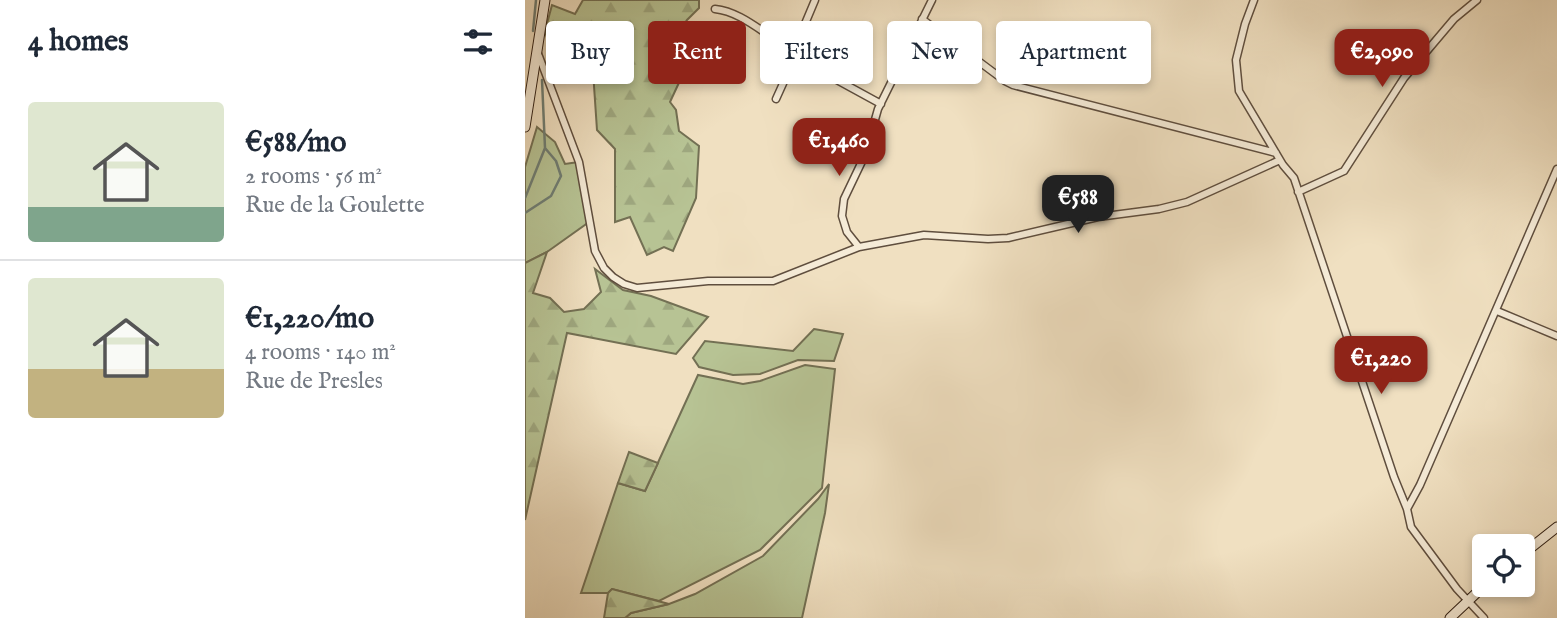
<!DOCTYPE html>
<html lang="en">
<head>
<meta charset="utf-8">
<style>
  :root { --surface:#fff; --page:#f2f2f3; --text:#1f2937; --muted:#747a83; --line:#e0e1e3; --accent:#8f2418 }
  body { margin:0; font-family:"IM FELL English",serif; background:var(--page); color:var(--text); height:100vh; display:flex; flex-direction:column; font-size:26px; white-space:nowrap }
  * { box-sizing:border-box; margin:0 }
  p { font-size:23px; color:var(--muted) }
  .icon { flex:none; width:38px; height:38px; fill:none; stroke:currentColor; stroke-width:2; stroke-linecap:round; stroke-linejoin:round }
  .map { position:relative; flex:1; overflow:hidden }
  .side { display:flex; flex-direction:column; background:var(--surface); width:525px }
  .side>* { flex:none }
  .hud { position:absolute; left:21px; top:21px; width:665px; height:63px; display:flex; gap:14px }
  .tools { position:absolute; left:947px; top:534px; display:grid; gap:14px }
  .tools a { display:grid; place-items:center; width:63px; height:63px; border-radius:7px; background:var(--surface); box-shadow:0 4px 10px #0003; font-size:35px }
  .price { position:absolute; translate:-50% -60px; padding:0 16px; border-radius:14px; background:var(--accent); color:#fff; font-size:23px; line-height:46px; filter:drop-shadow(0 2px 4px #0008) }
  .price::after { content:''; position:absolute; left:50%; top:42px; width:21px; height:16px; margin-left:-10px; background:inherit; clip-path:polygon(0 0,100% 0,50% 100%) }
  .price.active { background:#222; color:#fff }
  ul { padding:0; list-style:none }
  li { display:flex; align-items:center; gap:21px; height:175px; padding:0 28px }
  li+li { border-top:2px solid var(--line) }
  li span { display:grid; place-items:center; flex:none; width:196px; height:140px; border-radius:7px; color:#555 }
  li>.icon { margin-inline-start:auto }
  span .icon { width:84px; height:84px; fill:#fffc; stroke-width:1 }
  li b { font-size:30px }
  h2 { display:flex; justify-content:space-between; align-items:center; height:84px; padding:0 28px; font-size:30px }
  .chip { padding:0 24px; border-radius:7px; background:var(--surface); box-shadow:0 4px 10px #0003; font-size:24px; line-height:63px }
  .chip.active { background:var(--accent); color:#fff }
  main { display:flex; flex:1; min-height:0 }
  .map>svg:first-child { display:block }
  .green { fill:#b7c394; stroke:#737054; stroke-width:2 }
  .forest { fill:url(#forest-firs); stroke:#737054; stroke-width:2 }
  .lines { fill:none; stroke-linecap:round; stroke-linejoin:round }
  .stream { stroke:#6f7d73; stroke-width:2.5 }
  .street-casing { stroke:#5f4e3e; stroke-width:9 }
  .secondary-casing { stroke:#2f1e13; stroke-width:11 }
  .street { stroke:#f5ebd7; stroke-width:6 }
  .secondary { stroke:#f5ebd7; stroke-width:9 }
</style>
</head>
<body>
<main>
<section class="side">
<h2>4 homes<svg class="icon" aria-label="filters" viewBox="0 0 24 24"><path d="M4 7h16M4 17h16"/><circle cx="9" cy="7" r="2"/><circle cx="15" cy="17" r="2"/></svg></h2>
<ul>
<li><span style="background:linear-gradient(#dfe7d0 75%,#7fa58c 0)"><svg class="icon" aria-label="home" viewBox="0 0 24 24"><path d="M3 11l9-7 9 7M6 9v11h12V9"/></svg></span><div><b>€588/mo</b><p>2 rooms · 56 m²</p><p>Rue de la Goulette</p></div></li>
<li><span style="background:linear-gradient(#dfe7d0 65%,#c2b280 0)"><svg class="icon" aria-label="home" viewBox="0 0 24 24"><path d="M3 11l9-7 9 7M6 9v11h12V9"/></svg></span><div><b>€1,220/mo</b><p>4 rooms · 140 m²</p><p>Rue de Presles</p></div></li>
</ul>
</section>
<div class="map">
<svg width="1032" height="618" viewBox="0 0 1032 618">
  <defs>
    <pattern id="forest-firs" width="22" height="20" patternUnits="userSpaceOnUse" patternTransform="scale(1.75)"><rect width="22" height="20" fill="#b7c394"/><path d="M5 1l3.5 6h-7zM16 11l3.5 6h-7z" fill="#9ea77f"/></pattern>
  </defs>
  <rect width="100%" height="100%" fill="#f0e0c1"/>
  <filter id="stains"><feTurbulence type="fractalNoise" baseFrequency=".00286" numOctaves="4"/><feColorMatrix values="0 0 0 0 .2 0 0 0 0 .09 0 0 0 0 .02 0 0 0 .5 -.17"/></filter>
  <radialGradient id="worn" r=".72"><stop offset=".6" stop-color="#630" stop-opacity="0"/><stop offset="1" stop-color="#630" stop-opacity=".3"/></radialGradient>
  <path class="green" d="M12,127l18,15 10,22 14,-2 10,60 -42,30 -22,11v-96z
    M289,329l29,5 -9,27 -36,-1 -38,14 -27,1 -34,-8 -6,-9 12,-17 88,10z
    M280,365l30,4 -13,119 -62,62 -101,51 -47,-12 -4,4h-27l37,-110 27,8 53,-116 45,9 17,-3z
    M304,484l-4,29 -23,105h-177l6,-5 38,-9 26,-10 68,-38 55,-57z"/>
  <path class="forest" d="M58,0h116v8l-12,12 -9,14 -1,19 -10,16 16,5 -13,28 6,8 3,21 20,15 -3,52 -23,53 -9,-4 -17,8 -17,-38 -15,5v-73l-18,-19 -4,-59 -14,-25 -29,2 -5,-17 7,-26 23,9z
    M22,252l-14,41 17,5 14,14 20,-3 17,-17 -6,-23 28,21 28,6 57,21 -32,37 -109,-21 -42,187v-257z
    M104,452l29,11 -13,28 -27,-8z
    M87,589l57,15 -38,9 -6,5h-21l4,-25z"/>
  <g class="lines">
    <path class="stream" d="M8,31l3,-31
      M0,198l20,-50 -3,-68
      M0,213l26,-17 10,-20 -5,-15 -11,-13"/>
    <defs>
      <path id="street" d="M729,0l-9,24 -9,36 3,31 44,74 11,13 100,299 13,32 4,18 46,62 27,29
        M190,9c29,3 52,29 79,41
        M397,19l83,62 8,4 263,68
        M269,50l1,7 86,47
        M269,50l21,-50
        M12,51l42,111 16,89 9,17 9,9 11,7 13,4 71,-7h65l86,-34 65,-12 64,4 20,-1 90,-21 61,-8 28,-7 93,-42
        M251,99l19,-42
        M773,192l46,-21 60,-93 50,-59 23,-19
        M334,247l-12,-15 -5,-16 2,-17 21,-44 13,-46 54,-109
        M972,311l60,25
        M882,509l13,-24 137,-316"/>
      <path id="secondary" d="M0,127l20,-127
        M998,554l34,-27
        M925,618l36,-34"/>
    </defs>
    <use href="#street" class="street-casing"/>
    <use href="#secondary" class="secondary-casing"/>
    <use href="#street" class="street"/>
    <use href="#secondary" class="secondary"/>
  </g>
  <rect width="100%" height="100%" filter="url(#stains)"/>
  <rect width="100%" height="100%" fill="url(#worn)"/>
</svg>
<div class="tools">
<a><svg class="icon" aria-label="locate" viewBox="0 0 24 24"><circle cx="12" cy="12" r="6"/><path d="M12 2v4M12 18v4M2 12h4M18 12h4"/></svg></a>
</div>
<b class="price" style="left:857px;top:89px">€2,090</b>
<b class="price" style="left:314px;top:178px">€1,460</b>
<b class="price active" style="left:553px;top:235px">€588</b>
<b class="price" style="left:856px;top:396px">€1,220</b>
<div class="hud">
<a class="chip">Buy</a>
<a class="chip active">Rent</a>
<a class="chip">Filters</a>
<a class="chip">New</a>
<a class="chip">Apartment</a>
</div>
</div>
</main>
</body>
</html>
